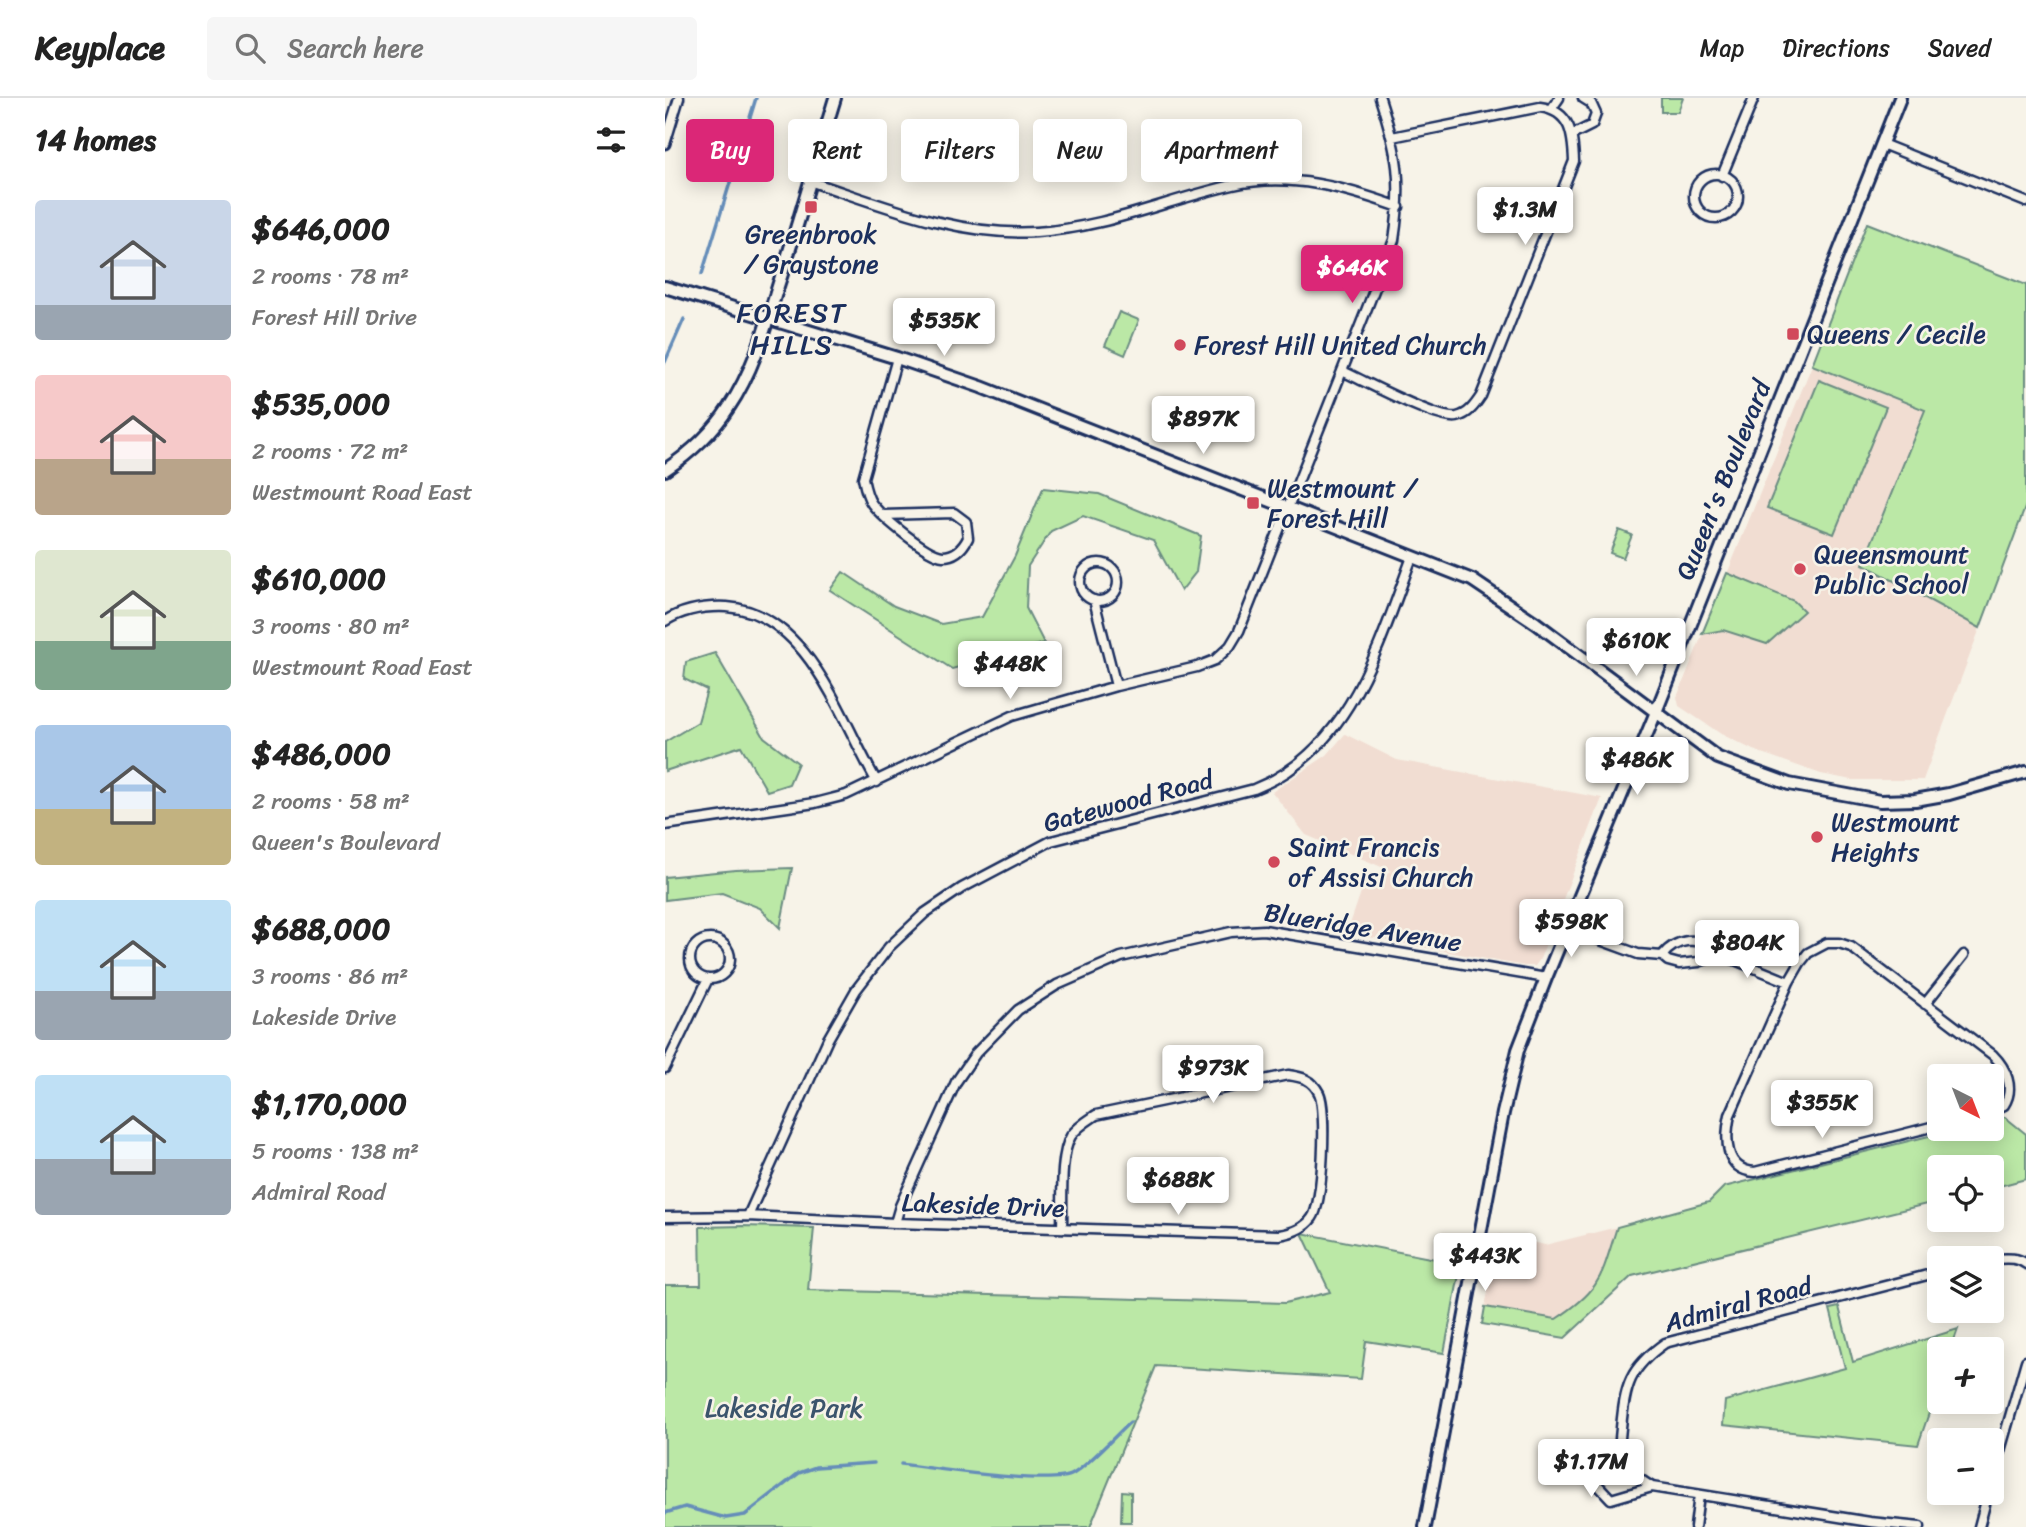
<!DOCTYPE html>
<html lang="en">
<head>
<meta charset="utf-8">
<style>
  :root { --surface:#fff; --page:#f6f6f6; --text:#222; --muted:#767676; --line:#e0e0e0; --accent:#db2777 }
  body { margin:0; font-family:Sriracha,sans-serif; background:var(--page); color:var(--text); height:100vh; display:flex; flex-direction:column; font-size:26px; white-space:nowrap }
  * { box-sizing:border-box; margin:0 }
  p { font-size:23px; color:var(--muted) }
  .icon { flex:none; width:38px; height:38px; fill:none; stroke:currentColor; stroke-width:2; stroke-linecap:round; stroke-linejoin:round }
  .map { position:relative; flex:1; overflow:hidden }
  .panel { display:flex; flex-direction:column; background:var(--surface); width:665px }
  .panel>* { flex:none }
  .banner { position:absolute; left:21px; top:21px; width:665px; height:63px; display:flex; gap:14px }
  .needle { width:46px; rotate:138deg }
  .controls { position:absolute; left:1262px; top:966px; display:grid; gap:14px }
  .controls a { display:grid; place-items:center; width:77px; height:77px; border-radius:7px; background:var(--surface); box-shadow:0 4px 18px #0003; font-size:35px }
  .price { position:absolute; translate:-50% -60px; padding:0 16px; border-radius:7px; background:#fff; color:#222; font-size:23px; line-height:46px; filter:drop-shadow(0 2px 4px #0008) }
  .price::after { content:''; position:absolute; left:50%; top:42px; width:21px; height:16px; margin-left:-10px; background:inherit; clip-path:polygon(0 0,100% 0,50% 100%) }
  .price.selected { background:var(--accent); color:#fff }
  ul { padding:0; list-style:none }
  li { display:flex; align-items:center; gap:21px; height:175px; padding:0 35px }
  li span { display:grid; place-items:center; flex:none; width:196px; height:140px; border-radius:7px; color:#555 }
  li>.icon { margin-inline-start:auto }
  span .icon { width:84px; height:84px; fill:#fffc; stroke-width:1 }
  li b { font-size:30px }
  h2 { display:flex; justify-content:space-between; align-items:center; height:84px; padding:0 35px; font-size:30px }
  .chip { padding:0 24px; border-radius:7px; background:var(--surface); box-shadow:0 4px 18px #0003; font-size:24px; line-height:63px }
  .chip.selected { background:var(--accent); color:#fff }
  header { display:flex; align-items:center; gap:42px; box-sizing:border-box; height:98px; padding:0 35px; background:var(--surface); border-bottom:2px solid var(--line) }
  header strong { font-size:33px }
  nav { display:flex; gap:38px; margin-inline-start:auto; font-size:24px }
  .search { width:490px; height:63px; background:var(--page); display:flex; align-items:center; gap:18px; box-sizing:border-box; padding:0 24px; border-radius:7px; color:var(--muted); font-size:26px }
  main { display:flex; flex:1; min-height:0 }
  .map>svg:first-child { display:block }
  .built { fill:#f1ddd2 }
  .green { fill:#bbe8a6; stroke:#6b8c82; stroke-width:2 }
  .lines { fill:none; stroke-linecap:round; stroke-linejoin:round }
  .stream { stroke:#658db9; stroke-width:3.5 }
  .street-casing { stroke:#1b2f5e; stroke-width:13 }
  .secondary-casing { stroke:#1b2f5e; stroke-width:16 }
  .street { stroke:#f7f3e8; stroke-width:8 }
  .secondary { stroke:#f7f3e8; stroke-width:10 }
  .poi-dot { fill:#d1495b; stroke:#f7f3e8; stroke-width:2.5 }
  .labels { text-anchor:middle; stroke-width:5; stroke-linejoin:round; paint-order:stroke }
  .poi-label { font-size:26px; fill:#1b2f5e; stroke:#f7f3e8; text-anchor:start }
  .street-label { font-size:26px; fill:#1b2f5e; stroke:#f7f3e8 }
  .park-label { font-size:26px; fill:#3b546c; stroke:#f7f3e8 }
  .neighbourhood-label { font-size:28px; letter-spacing:2px; fill:#1b2f5e; stroke:#f7f3e8 }
</style>
</head>
<body>
<header>
<strong>Keyplace</strong>
<div class="search"><svg class="icon" aria-label="search" viewBox="0 0 24 24"><circle cx="10" cy="10" r="6"/><path d="M15 15l6 6"/></svg>Search here</div>
<nav><a>Map</a><a>Directions</a><a>Saved</a></nav>
</header>
<main>
<section class="panel">
<h2>14 homes<svg class="icon" aria-label="filters" viewBox="0 0 24 24"><path d="M4 7h16M4 17h16"/><circle cx="9" cy="7" r="2"/><circle cx="15" cy="17" r="2"/></svg></h2>
<ul>
<li><span style="background:linear-gradient(#c9d6e8 75%,#9aa5b1 0)"><svg class="icon" aria-label="home" viewBox="0 0 24 24"><path d="M3 11l9-7 9 7M6 9v11h12V9"/></svg></span><div><b>$646,000</b><p>2 rooms · 78 m²</p><p>Forest Hill Drive</p></div></li>
<li><span style="background:linear-gradient(#f6c9c9 60%,#b9a48a 0)"><svg class="icon" aria-label="home" viewBox="0 0 24 24"><path d="M3 11l9-7 9 7M6 9v11h12V9"/></svg></span><div><b>$535,000</b><p>2 rooms · 72 m²</p><p>Westmount Road East</p></div></li>
<li><span style="background:linear-gradient(#dfe7d0 65%,#7fa58c 0)"><svg class="icon" aria-label="home" viewBox="0 0 24 24"><path d="M3 11l9-7 9 7M6 9v11h12V9"/></svg></span><div><b>$610,000</b><p>3 rooms · 80 m²</p><p>Westmount Road East</p></div></li>
<li><span style="background:linear-gradient(#a9c7e8 60%,#c2b280 0)"><svg class="icon" aria-label="home" viewBox="0 0 24 24"><path d="M3 11l9-7 9 7M6 9v11h12V9"/></svg></span><div><b>$486,000</b><p>2 rooms · 58 m²</p><p>Queen's Boulevard</p></div></li>
<li><span style="background:linear-gradient(#bfe0f5 65%,#9aa5b1 0)"><svg class="icon" aria-label="home" viewBox="0 0 24 24"><path d="M3 11l9-7 9 7M6 9v11h12V9"/></svg></span><div><b>$688,000</b><p>3 rooms · 86 m²</p><p>Lakeside Drive</p></div></li>
<li><span style="background:linear-gradient(#bfe0f5 60%,#9aa5b1 0)"><svg class="icon" aria-label="home" viewBox="0 0 24 24"><path d="M3 11l9-7 9 7M6 9v11h12V9"/></svg></span><div><b>$1,170,000</b><p>5 rooms · 138 m²</p><p>Admiral Road</p></div></li>
</ul>
</section>
<div class="map">
<svg width="1361" height="1429" viewBox="0 0 1361 1429">
  <rect width="100%" height="100%" fill="#f7f3e8"/>
  <filter id="ink" filterUnits="userSpaceOnUse"><feTurbulence type="fractalNoise" baseFrequency=".0143" numOctaves="2"/><feDisplacementMap in="SourceGraphic" scale="14" xChannelSelector="R" yChannelSelector="G"/><feConvolveMatrix kernelMatrix="1 2 1 2 8 2 1 2 1" color-interpolation-filters="sRGB"/></filter>
  <g filter="url(#ink)">
    <path class="built" d="M1147,267l113,45 -62,154 117,64 -57,152h-71l-31,-6 -68,-24 -32,-16 -42,-28 -2,-9z
      M680,636l52,26 205,38 -62,161 -5,7h-11l-177,-33 14,-41 30,-21 -85,-36 -34,-43 55,-37z
      M952,1129l-16,52 -18,22 -27,18 -71,-12 14,-73 46,11z"/>
    <path class="green" d="M996,0h22l-5,14h-17z
      M1202,125l159,62v220l-46,123 -117,-64 62,-154 -113,-45z
      M454,214l20,8 -14,35 -20,-9z
      M1154,282l67,27 -52,127 -67,-26z
      M378,390l56,6 102,42 -5,36 -15,19 -28,-51 -70,-24 -32,15 -23,35 -2,42 18,35 -92,26 -122,-79 13,-18 51,34 47,18 41,-7 33,-61z
      M954,432l13,5 -9,23 -13,-5z
      M1062,475l67,28 10,10 -37,33 -44,-14 -21,4z
      M50,555l49,84 34,26 -9,21 -22,7 -26,-45 -76,25v-29l33,-20 9,-32 -23,-11 2,-17z
      M127,770l-12,60 -20,-20 -38,-15 -57,7v-23l71,-7z
      M1340,1019l21,17v45l-34,9 -1,-21h-52v34l-307,75 -67,62 -83,-14 3,-17 71,12c46,-30 45,-42 61,-92l92,-25 15,-15 233,-58h34l1,-9z
      M78,1128l71,2 -6,62 477,13 45,-11 -28,-59 159,31 -17,89 -78,-12 -5,38 -205,-13 -66,161h-425v-242h36l-1,-58z
      M1174,1209l14,55 105,-33 -7,20h-12v35l-21,61 -195,-20 2,-24 120,-33 -15,-59z
      M457,1393l9,1v30h-10z"/>
    <g class="lines">
      <path class="stream" d="M37,176l54,-176
        M0,264l19,-43
        M236,1366c28,4 153,22 172,10 16,-10 42,-38 57,-52
        M0,1415l20,-6 41,11 19,-3 54,-42 17,-6 58,-4"/>
      <defs>
        <path id="street" d="M887,10l7,-10
          M909,36l18,-9 4,-11 -5,-11 -8,-5
          M0,46l14,-46
          M1217,46l144,58
          M1029 98a22 22 0 1 1 44 0a22 22 0 1 1-44 0Z
          M1057,78l32,-78
          M144,83c73,24 149,56 227,51 70,-4 130,-32 197,-47 57,-13 113,3 166,22
          M677,273c21,9 96,50 115,46 12,-3 18,-12 24,-21l93,-235c-1,-26 -3,-50 -34,-54l-148,30
          M218,417l71,-2 12,9 2,16c-5,10 -12,18 -25,18 -16,-1 -60,-38 -71,-52 -5,-7 -7,-16 -9,-26l34,-120
          M415 484a19 19 0 1 1 38 0a19 19 0 1 1-38 0Z
          M429,502l22,86
          M0,523c18,-11 41,-15 62,-14 82,6 114,114 150,175
          M0,727l150,-22 31,-8 166,-79 104,-30 81,-19 18,-7 15,-14 9,-15 155,-391c9,-59 4,-86 -14,-142
          M902,830l71,26 24,2 6,5 11,3 20,-2 8,-3 8,-7
          M25 861a20 20 0 1 1 40 0a20 20 0 1 1-40 0Z
          M997,858c13,-17 38,-22 53,-4l74,30
          M1260,906l39,-49
          M0,970l43,-89
          M1274,1027l-184,47c-31,-2 -30,-34 -25,-57l59,-133 11,-19 8,-10 19,-10h12l12,4 142,108c13,13 22,33 11,50l-13,6
          M83,1118l80,-177 28,-49 33,-43 36,-34 37,-25 89,-47 203,-52c96,-38 125,-144 158,-232
          M0,1119l83,-1 147,7 384,12c13,-2 25,-6 33,-17 11,-14 15,-109 7,-125 -7,-14 -17,-16 -31,-18l-192,40c-9,6 -19,12 -25,21 -12,20 -8,68 -9,92
          M230,1125l5,-17 56,-124 20,-29 42,-43 39,-25 64,-28 110,-25 33,-2 282,48
          M1326,1161c12,0 25,-3 35,5
          M955,1351l-17,16 -6,19 14,15 41,-12
          M1326,1384l35,-121
          M1030,1429l4,-32
          M1255,1429l-50,-5 -218,-35c-11,-7 -23,-14 -29,-26 -5,-11 -3,-22 -2,-33 4,-42 8,-60 44,-85l274,-71
          M1314,1429l9,-34"/>
        <path id="secondary" d="M0,189l232,71 84,29 491,193 64,43 182,135 71,26 91,17 35,-1 34,-6 77,-22
          M0,372c24,-16 48,-38 64,-63 25,-37 37,-82 50,-124 20,-61 37,-123 56,-185
          M760,1429l78,-414 15,-63 28,-72 110,-266 244,-614"/>
      </defs>
      <use href="#street" class="street-casing"/>
      <use href="#secondary" class="secondary-casing"/>
      <use href="#street" class="street"/>
      <use href="#secondary" class="secondary"/>
    </g>
  </g>
  <g class="poi-dot">
    <rect x="139" y="102" width="14" height="14" rx="3.5"/>
    <rect x="1121" y="229" width="14" height="14" rx="3.5"/>
    <circle cx="515" cy="247" r="7"/>
    <rect x="581" y="398" width="14" height="14" rx="3.5"/>
    <circle cx="1135" cy="471" r="7"/>
    <circle cx="1152" cy="739" r="7"/>
    <circle cx="609" cy="764" r="7"/>
  </g>
  <g class="labels">
    <g class="poi-label">
      <text x="146" y="145" text-anchor="middle">Greenbrook<tspan x="146" dy="30">/ Graystone</tspan></text>
      <text x="1142" y="245">Queens / Cecile</text>
      <text x="529" y="256">Forest Hill United Church</text>
      <text x="602" y="399">Westmount /<tspan x="602" dy="30">Forest Hill</tspan></text>
      <text x="1149" y="465">Queensmount<tspan x="1149" dy="30">Public School</tspan></text>
      <text x="1166" y="733">Westmount<tspan x="1166" dy="30">Heights</tspan></text>
      <text x="623" y="758">Saint Francis<tspan x="623" dy="30">of Assisi Church</tspan></text>
    </g>
    <g class="street-label">
      <text transform="translate(1058 382) rotate(-68)" y="9">Queen's Boulevard</text>
      <text transform="translate(463 703) rotate(-15)" y="9">Gatewood Road</text>
      <text transform="translate(698 829) rotate(9)" y="9">Blueridge Avenue</text>
      <text transform="translate(318 1107) rotate(2)" y="9">Lakeside Drive</text>
      <text transform="translate(1073 1206) rotate(-15)" y="9">Admiral Road</text>
    </g>
    <g class="park-label">
      <text x="119" y="1319">Lakeside Park</text>
    </g>
    <g class="neighbourhood-label">
      <text x="127" y="224">FOREST<tspan x="127" dy="32">HILLS</tspan></text>
    </g>
  </g>
</svg>
<div class="controls">
<a><svg class="needle" viewBox="-14 -14 28 28"><path d="M0-13l5 13h-10z" fill="#e53935"/><path d="M0 13l5-13h-10z" fill="#767676"/></svg></a>
<a><svg class="icon" aria-label="locate" viewBox="0 0 24 24"><circle cx="12" cy="12" r="6"/><path d="M12 2v4M12 18v4M2 12h4M18 12h4"/></svg></a>
<a><svg class="icon" aria-label="layers" viewBox="0 0 24 24"><path d="M12 4l9 5-9 5-9-5zM3 14l9 5 9-5"/></svg></a>
<a>+</a>
<a>−</a>
</div>
<b class="price" style="left:860px;top:149px">$1.3M</b>
<b class="price selected" style="left:687px;top:207px">$646K</b>
<b class="price" style="left:279px;top:260px">$535K</b>
<b class="price" style="left:538px;top:358px">$897K</b>
<b class="price" style="left:971px;top:580px">$610K</b>
<b class="price" style="left:345px;top:603px">$448K</b>
<b class="price" style="left:972px;top:699px">$486K</b>
<b class="price" style="left:906px;top:861px">$598K</b>
<b class="price" style="left:1082px;top:882px">$804K</b>
<b class="price" style="left:548px;top:1007px">$973K</b>
<b class="price" style="left:1157px;top:1042px">$355K</b>
<b class="price" style="left:513px;top:1119px">$688K</b>
<b class="price" style="left:820px;top:1195px">$443K</b>
<b class="price" style="left:926px;top:1401px">$1.17M</b>
<div class="banner">
<a class="chip selected">Buy</a>
<a class="chip">Rent</a>
<a class="chip">Filters</a>
<a class="chip">New</a>
<a class="chip">Apartment</a>
</div>
</div>
</main>
</body>
</html>
